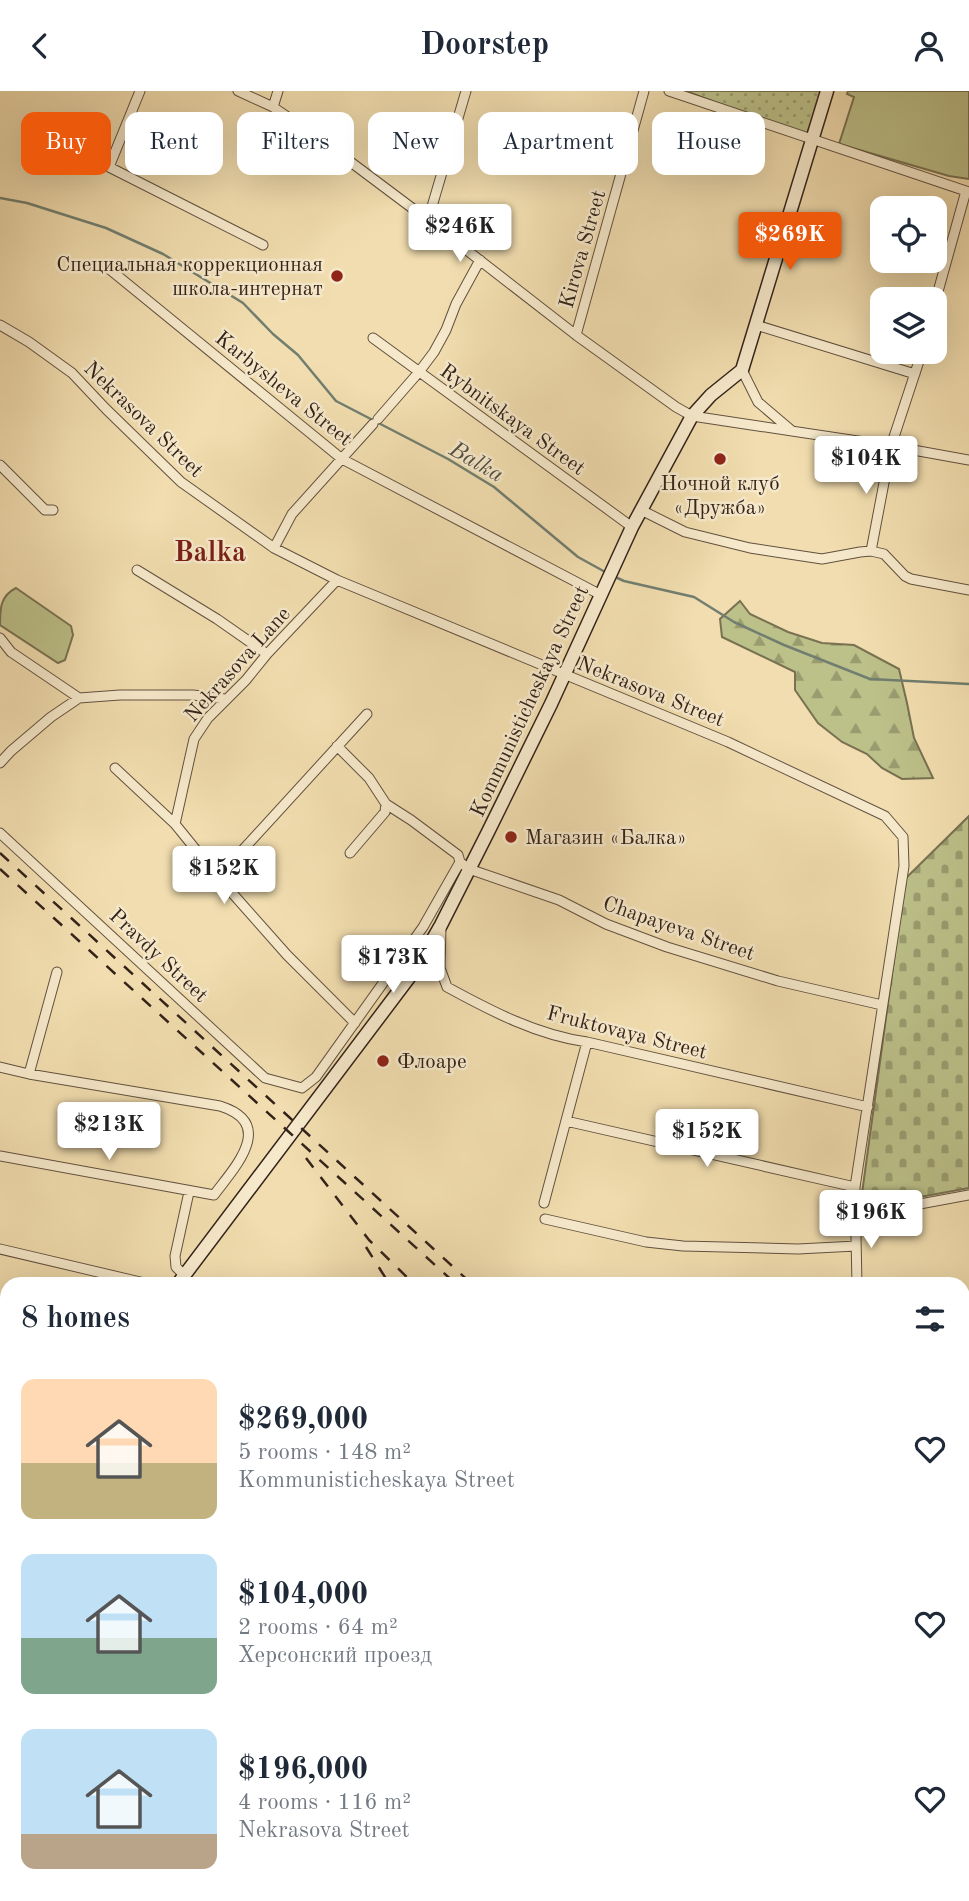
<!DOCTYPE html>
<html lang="en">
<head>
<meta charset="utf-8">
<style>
  :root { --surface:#fff; --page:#f2f2f3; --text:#1f2937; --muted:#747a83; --accent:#ea580c }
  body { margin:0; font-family:"Old Standard TT",serif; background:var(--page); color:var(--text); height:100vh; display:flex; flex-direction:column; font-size:26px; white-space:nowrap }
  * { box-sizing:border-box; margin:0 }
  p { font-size:23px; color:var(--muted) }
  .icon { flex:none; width:38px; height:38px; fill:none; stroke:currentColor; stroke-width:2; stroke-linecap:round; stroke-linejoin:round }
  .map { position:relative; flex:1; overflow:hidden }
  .sheet { position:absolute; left:0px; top:1186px; width:970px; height:625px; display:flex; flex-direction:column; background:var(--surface); border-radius:21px 21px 0 0; box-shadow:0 7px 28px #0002 }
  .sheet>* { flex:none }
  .hud { position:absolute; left:21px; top:21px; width:928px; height:63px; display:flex; gap:14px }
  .fabs { position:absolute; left:870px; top:105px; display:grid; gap:14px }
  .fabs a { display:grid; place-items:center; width:77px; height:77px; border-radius:14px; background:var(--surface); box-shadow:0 7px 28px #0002; font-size:35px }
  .price { position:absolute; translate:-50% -60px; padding:0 16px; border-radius:7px; background:#fff; color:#222; font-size:23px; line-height:46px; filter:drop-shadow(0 2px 4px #0008) }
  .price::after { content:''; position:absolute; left:50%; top:42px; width:21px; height:16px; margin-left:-10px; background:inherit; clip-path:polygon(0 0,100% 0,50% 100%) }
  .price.selected { background:var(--accent); color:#fff }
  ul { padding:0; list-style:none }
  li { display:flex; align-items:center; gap:21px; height:175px; padding:0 21px }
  li span { display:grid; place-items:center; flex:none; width:196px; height:140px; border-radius:14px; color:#555 }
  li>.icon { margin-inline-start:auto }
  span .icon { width:84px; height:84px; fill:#fffc; stroke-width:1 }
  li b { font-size:30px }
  h2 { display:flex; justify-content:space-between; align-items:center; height:84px; padding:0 21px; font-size:30px }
  .chip { padding:0 24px; border-radius:14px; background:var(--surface); box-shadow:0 7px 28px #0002; font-size:24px; line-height:63px }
  .chip.selected { background:var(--accent); color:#fff }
  header { display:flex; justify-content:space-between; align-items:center; height:91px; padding:0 21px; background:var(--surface); font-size:32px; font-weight:700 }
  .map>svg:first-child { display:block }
  .forest { fill:url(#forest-firs); stroke:#787152; stroke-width:2 }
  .cemetery { fill:url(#cemetery-stones); stroke:#787152; stroke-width:2 }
  .park { fill:url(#park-dots); stroke:#787152; stroke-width:2 }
  .pitch { fill:#bcc089; stroke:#787152; stroke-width:2 }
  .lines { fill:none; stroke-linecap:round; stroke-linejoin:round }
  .stream { stroke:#717e70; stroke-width:2.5 }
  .minor-casing { stroke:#62513f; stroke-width:11 }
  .secondary-casing { stroke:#33221a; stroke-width:15 }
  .primary-casing { stroke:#33221a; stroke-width:17 }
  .minor { stroke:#f6e9cb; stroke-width:9 }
  .secondary { stroke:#f6e9cb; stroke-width:12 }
  .primary { stroke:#f1ddaf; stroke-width:14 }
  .rail { stroke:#33221a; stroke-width:2.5; stroke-dasharray:12 12; stroke-linecap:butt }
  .poi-dot { fill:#8f2418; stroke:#f6e9cb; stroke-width:2.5 }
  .labels { text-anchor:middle; stroke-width:5; stroke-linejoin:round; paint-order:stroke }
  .street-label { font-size:21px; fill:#33221a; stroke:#f6e9cb }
  .poi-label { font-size:21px; fill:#33221a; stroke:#f6e9cb; text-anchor:start }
  .water-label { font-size:23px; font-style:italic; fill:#525045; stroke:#f6e9cb }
  .district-label { font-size:28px; font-weight:bold; fill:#7a1f14; stroke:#f6e9cb }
</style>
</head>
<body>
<header><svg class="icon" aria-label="back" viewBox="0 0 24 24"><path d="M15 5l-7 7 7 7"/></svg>Doorstep<svg class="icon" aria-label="person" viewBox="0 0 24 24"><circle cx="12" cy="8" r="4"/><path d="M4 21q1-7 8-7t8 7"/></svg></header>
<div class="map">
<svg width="969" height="1810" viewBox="0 0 969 1810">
  <defs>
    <pattern id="forest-firs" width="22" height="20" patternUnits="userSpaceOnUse" patternTransform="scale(1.75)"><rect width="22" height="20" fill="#bcc089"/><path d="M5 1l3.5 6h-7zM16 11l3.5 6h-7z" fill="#999c6f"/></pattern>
    <pattern id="cemetery-stones" width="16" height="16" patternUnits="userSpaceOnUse" patternTransform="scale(1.75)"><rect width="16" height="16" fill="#bcc089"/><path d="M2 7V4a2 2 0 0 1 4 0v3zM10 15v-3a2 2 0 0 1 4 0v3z" fill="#999c6f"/></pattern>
    <pattern id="park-dots" width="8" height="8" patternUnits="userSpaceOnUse" patternTransform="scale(1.75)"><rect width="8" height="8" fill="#bcc089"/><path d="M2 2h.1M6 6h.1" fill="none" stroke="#999c6f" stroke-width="1.8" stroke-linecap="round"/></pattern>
  </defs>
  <rect width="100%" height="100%" fill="#f1ddaf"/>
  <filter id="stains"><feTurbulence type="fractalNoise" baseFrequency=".00286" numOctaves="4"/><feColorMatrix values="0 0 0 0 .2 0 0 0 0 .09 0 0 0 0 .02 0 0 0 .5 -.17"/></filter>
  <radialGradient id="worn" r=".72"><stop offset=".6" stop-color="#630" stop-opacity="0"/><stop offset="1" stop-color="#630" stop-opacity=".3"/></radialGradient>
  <path class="forest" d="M740,510l10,13 38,18 34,11 32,2 45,24 8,34 7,35 19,40 -31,1 -20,-11 -15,-14 -25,-12 -24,-19 -23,-33v-18l-73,-35 -2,-18z"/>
  <path class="cemetery" d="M969,725v372l-109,20 45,-329z"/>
  <path class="park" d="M686,0h141l-14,49z"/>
  <path class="pitch" d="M848,0h121v88l-20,-3 -110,-32 15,-47 -7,-3z
    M16,497l55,38 2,9 -8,25 -7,3 -58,-38c0,-16 0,-29 16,-37z"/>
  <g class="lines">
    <path class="stream" d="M0,107l27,5 79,25 57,26 80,49 30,31 25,21 38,46 112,58 46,28 84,70 29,16
      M613,485l11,5 70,16 40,25 50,23 86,34 99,5"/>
    <defs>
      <path id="minor" d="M238,0l35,16 47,32 108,81 148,115 100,72 16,9 199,30 78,14
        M669,0l300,101
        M273,16l5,-16
        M56,52l53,24 154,78
        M109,76l31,-76
        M428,129l38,-129
        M108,177l234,191 259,136
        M934,215l32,-115
        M0,234l29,17 43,31 34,36 75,73 93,66 63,32 391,162 157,74 18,21 1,29 -49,321 2,98
        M756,234l159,49
        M576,244l68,-244
        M373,247l259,189
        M742,279l16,32 34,29
        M378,328l41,-47 15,-20 12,-22 10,-26 24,-44
        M0,374l45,45h8
        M641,419l44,22 65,16 72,11 38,-7 11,-1 13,3 21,22 6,3 58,11
        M274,457l18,-34 81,-90
        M871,460l20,-105 31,-94
        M137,479l80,49 50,35
        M0,547l11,14 68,46
        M337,655l32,32 17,26 -1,8 -35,41
        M0,672l11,-12 40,-34 28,-19 41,-3h73l32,4
        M115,677l60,56 43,53 69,78 68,68
        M386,713l25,16 47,35 2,7
        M175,733l19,-85 14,-21 38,-38 21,-26 70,-74
        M0,742l265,245 37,10 14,-11 107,-150 37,-65 9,7 90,31 47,24 61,23 111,34 104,24
        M218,786l149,-163
        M441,836l-1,41 7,19c44,24 90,48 140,55l281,65
        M0,976l29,7 191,32c57,18 14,62 -6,89l-214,-39
        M29,983l28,-102
        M566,1030l289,66
        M544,1112l43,-161
        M855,1125l114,-21
        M545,1128l101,23 37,4 115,3 58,-3
        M0,1158l153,36
        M184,1184l-8,-8 -1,-11 14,-64"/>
      <path id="secondary" d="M177,1194l240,-318 24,-42 47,-93 63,-128 81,-177 60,-111 19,-21 31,-25 85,-279
        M0,1466l7,-11"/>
      <path id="primary" d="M0,1298l7,2
        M641,1804l5,6"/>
    </defs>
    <use href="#minor" class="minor-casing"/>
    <use href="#secondary" class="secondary-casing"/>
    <use href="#primary" class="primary-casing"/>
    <use href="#minor" class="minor"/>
    <use href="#secondary" class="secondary"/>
    <use href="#primary" class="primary"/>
    <path class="rail" d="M0,762l473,432
      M0,778l457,416
      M306,1067l63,82 46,45
      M366,1156l24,38
      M962,1491l7,1
      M962,1590l7,1
      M962,1694l7,12
      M962,1727l7,13
      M962,1753l7,13"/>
  </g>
  <g class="poi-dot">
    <circle cx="337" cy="185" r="7"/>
    <circle cx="720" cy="368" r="7"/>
    <circle cx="511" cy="746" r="7"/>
    <circle cx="383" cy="970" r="7"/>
  </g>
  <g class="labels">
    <g class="street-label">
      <text transform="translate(582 158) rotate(-74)" y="7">Kirova Street</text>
      <text transform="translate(284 297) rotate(39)" y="7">Karbysheva Street</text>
      <text transform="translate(144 328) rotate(44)" y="7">Nekrasova Street</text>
      <text transform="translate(513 328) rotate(36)" y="7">Rybnitskaya Street</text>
      <text transform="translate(237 573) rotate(-48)" y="7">Nekrasova Lane</text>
      <text transform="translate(651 600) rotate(22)" y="7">Nekrasova Street</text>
      <text transform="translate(529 610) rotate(-65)" y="7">Kommunisticheskaya Street</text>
      <text transform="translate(679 837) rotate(19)" y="7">Chapayeva Street</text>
      <text transform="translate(159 864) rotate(43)" y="7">Pravdy Street</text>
      <text transform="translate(627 941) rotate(14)" y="7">Fruktovaya Street</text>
    </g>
    <g class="poi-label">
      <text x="323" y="180" text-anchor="end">Специальная коррекционная<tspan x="323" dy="24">школа-интернат</tspan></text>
      <text x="720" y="399" text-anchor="middle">Ночной клуб<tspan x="720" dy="24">«Дружба»</tspan></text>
      <text x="525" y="753">Магазин «Балка»</text>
      <text x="397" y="977">Флоаре</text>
    </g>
    <g class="water-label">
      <text transform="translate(477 370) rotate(30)" y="8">Balka</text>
    </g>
    <g class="district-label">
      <text x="210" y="470">Balka</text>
    </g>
  </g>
  <rect width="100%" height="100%" filter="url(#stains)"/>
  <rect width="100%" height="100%" fill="url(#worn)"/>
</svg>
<div class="fabs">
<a><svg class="icon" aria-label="locate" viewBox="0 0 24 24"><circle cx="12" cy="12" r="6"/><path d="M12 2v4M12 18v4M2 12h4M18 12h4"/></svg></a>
<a><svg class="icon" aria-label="layers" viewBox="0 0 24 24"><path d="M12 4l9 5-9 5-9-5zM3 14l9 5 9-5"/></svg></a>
</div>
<b class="price" style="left:460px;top:173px">$246K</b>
<b class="price selected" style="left:790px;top:181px">$269K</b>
<b class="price" style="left:866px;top:405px">$104K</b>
<b class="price" style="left:224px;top:815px">$152K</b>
<b class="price" style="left:393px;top:904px">$173K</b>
<b class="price" style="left:109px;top:1071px">$213K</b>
<b class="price" style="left:707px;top:1078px">$152K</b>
<b class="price" style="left:871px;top:1159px">$196K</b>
<div class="hud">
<a class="chip selected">Buy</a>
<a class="chip">Rent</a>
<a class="chip">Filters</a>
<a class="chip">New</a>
<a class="chip">Apartment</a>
<a class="chip">House</a>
</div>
<section class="sheet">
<h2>8 homes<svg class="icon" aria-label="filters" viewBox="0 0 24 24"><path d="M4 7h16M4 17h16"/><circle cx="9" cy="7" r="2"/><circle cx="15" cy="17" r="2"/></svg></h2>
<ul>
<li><span style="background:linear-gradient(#ffd9b3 60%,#c2b280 0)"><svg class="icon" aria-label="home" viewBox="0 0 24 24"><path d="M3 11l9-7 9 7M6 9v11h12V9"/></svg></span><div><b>$269,000</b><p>5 rooms · 148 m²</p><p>Kommunisticheskaya Street</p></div><svg class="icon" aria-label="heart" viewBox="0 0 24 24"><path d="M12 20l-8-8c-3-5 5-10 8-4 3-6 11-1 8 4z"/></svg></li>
<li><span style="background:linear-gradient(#bfe0f5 60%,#7fa58c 0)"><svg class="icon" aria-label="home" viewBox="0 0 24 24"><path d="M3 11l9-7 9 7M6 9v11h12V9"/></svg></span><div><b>$104,000</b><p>2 rooms · 64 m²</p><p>Херсонский проезд</p></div><svg class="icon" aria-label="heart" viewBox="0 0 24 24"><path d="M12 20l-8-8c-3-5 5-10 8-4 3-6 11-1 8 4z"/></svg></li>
<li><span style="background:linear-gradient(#bfe0f5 75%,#b9a48a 0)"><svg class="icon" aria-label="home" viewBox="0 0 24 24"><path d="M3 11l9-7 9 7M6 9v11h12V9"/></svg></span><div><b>$196,000</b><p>4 rooms · 116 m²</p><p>Nekrasova Street</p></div><svg class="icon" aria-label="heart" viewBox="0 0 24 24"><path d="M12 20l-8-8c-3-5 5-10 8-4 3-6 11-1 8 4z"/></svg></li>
</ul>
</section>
</div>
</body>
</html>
